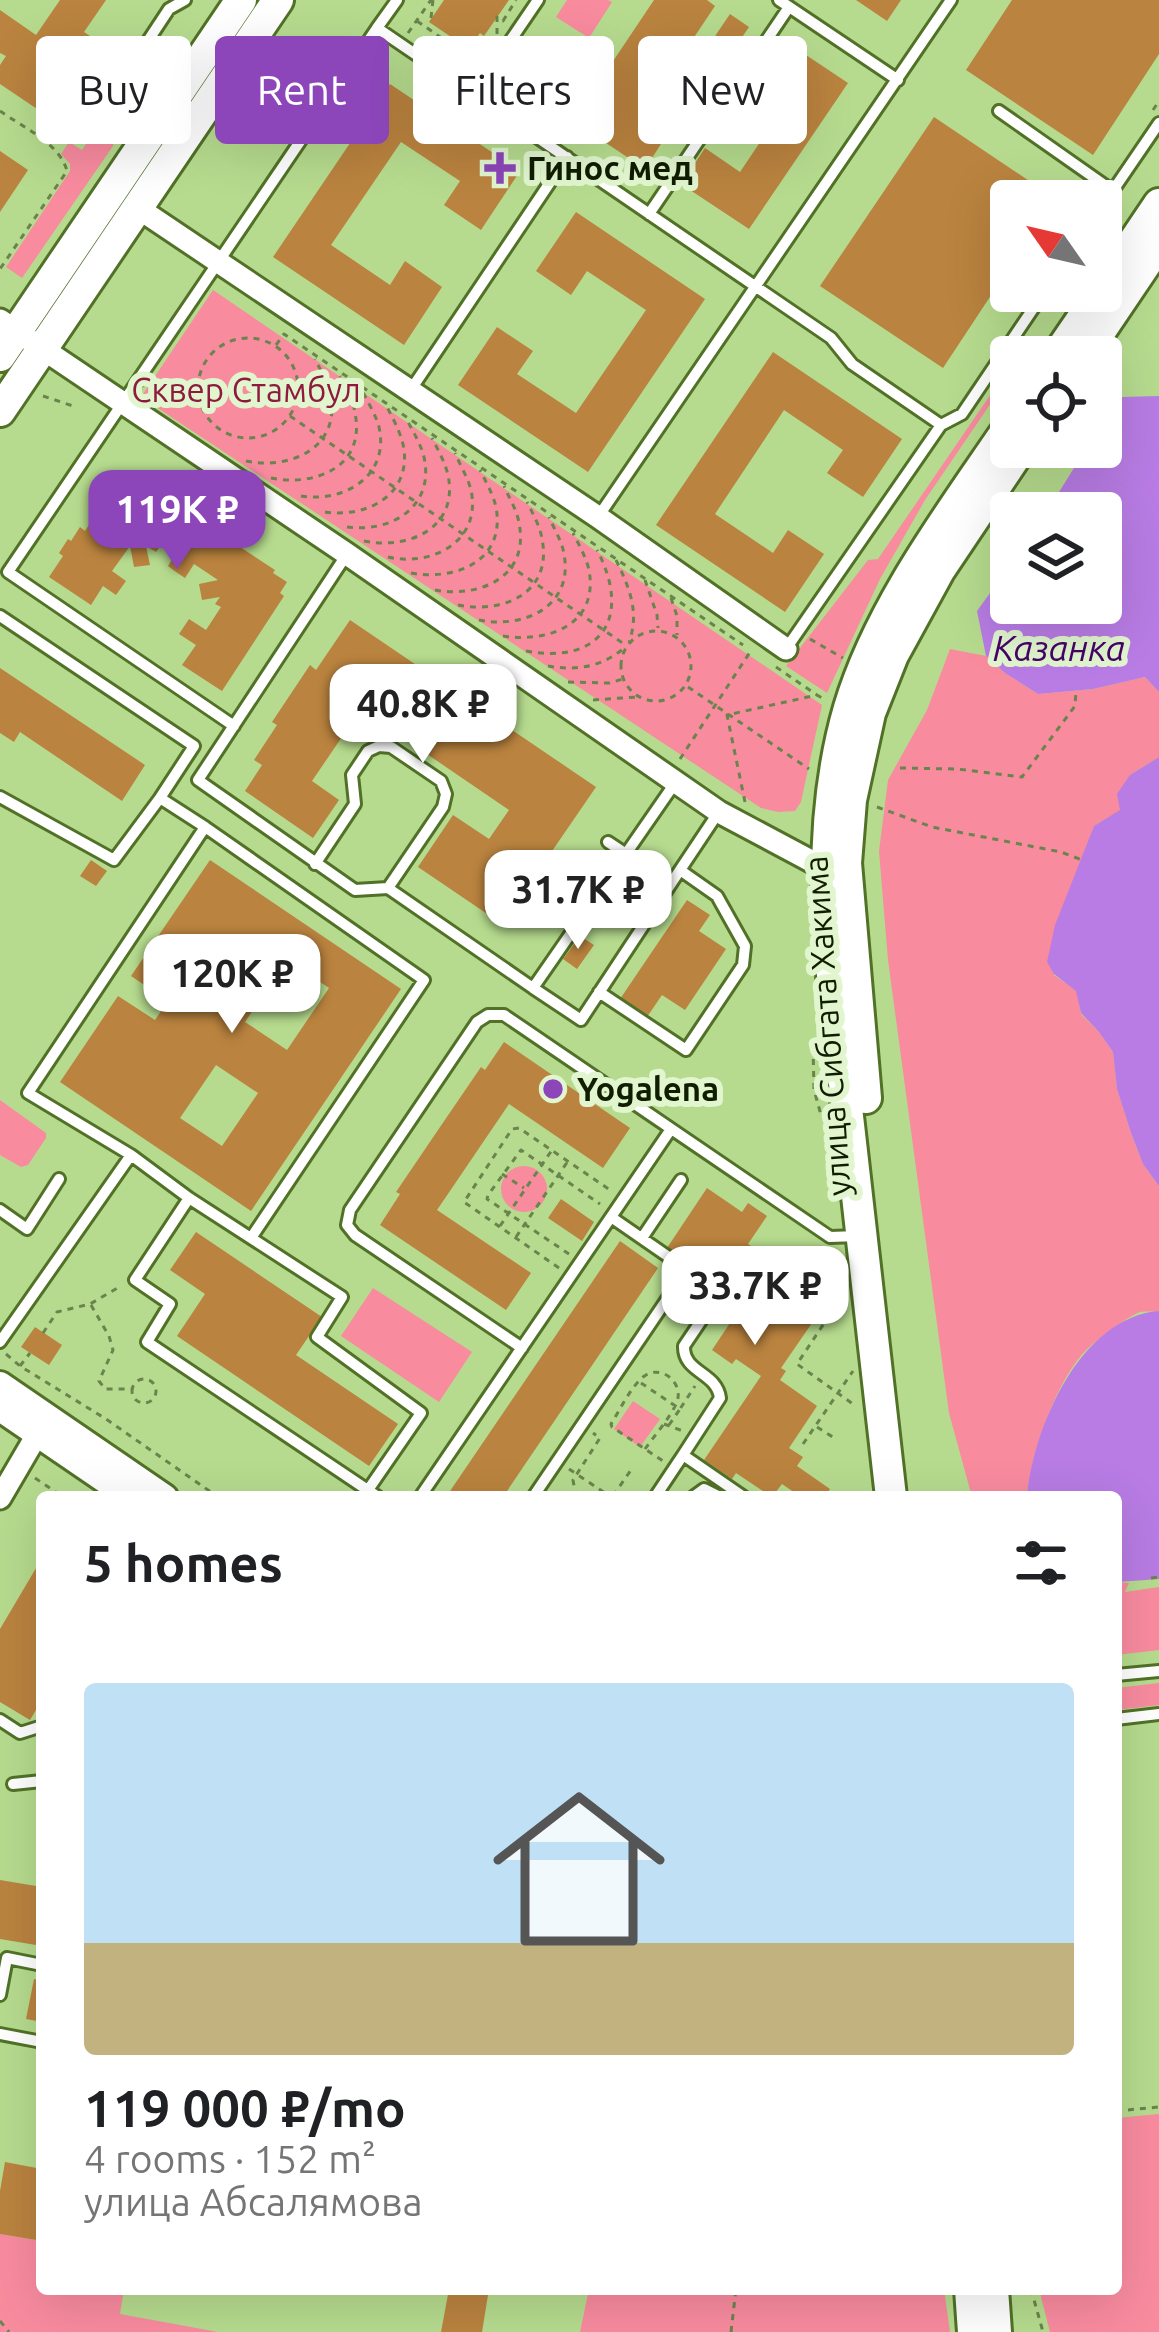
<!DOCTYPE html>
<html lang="en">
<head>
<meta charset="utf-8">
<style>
  :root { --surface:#fff; --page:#f2f2f2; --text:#202124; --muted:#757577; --accent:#8c46b9 }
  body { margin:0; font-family:Ubuntu,sans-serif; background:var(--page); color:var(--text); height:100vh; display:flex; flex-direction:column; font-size:45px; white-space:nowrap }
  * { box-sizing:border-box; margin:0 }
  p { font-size:39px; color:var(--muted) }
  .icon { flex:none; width:66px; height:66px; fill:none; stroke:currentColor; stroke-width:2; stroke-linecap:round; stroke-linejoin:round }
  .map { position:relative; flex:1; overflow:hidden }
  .details { position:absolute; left:36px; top:1491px; width:1086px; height:804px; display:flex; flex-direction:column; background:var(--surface); border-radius:12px; box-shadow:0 12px 48px #0002 }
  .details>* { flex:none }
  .guide { position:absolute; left:36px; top:36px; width:1089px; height:108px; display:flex; gap:24px }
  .needle { width:78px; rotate:304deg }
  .tools { position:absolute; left:990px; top:180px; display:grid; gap:24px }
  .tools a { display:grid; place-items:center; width:132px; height:132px; border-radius:12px; background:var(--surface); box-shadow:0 12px 48px #0002; font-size:60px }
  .price { position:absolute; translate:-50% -102px; padding:0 27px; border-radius:24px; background:#fff; color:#222; font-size:39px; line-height:78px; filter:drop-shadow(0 3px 6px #0008) }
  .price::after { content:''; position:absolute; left:50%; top:72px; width:36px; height:27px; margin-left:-18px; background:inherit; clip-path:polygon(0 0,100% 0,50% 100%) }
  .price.selected { background:var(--accent); color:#fff }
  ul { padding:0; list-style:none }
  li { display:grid; align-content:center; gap:24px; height:636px; padding:0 48px }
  li span { display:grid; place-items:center; height:372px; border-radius:12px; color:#555 }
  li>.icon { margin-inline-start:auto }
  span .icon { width:216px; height:216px; fill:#fffc; stroke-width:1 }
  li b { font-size:51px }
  h2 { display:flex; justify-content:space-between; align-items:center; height:144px; padding:0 48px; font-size:51px }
  .pill { padding:0 42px; border-radius:12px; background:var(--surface); box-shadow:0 12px 48px #0002; font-size:42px; line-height:108px }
  .pill.selected { background:var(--accent); color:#fff }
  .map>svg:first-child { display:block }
  .green { fill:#f98b9f }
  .water { fill:#b87ce4 }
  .building { fill:#ba833f; fill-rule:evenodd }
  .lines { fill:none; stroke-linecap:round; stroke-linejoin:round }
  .service-casing { stroke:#517127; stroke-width:16 }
  .minor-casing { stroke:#517127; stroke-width:27 }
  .tertiary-casing { stroke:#517127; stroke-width:30 }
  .secondary-casing { stroke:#517127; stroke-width:36 }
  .path { stroke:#6a844d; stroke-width:3; stroke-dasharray:6 6; stroke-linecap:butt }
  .service { stroke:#fff; stroke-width:10 }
  .minor { stroke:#fff; stroke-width:21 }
  .tertiary { stroke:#fff; stroke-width:24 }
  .secondary { stroke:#fff; stroke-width:30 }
  .poi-dot { fill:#8c46b9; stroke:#e1f5cf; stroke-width:4.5 }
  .labels { text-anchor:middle; stroke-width:12; stroke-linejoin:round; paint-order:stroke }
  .poi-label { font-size:33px; font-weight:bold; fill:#101d01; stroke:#e1f5cf; text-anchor:start }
  .park-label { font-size:33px; fill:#8e1a3d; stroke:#e1f5cf }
  .street-label { font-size:33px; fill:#101d01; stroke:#e1f5cf }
  .water-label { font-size:36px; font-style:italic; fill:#460467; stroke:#e1f5cf }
</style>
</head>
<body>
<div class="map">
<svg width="1159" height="2332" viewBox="0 0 1159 2332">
  <rect width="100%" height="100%" fill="#b6db8e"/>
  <path class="green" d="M567,0h41l4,2 -23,36 -33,-21z
    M101,122l13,10 -1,14 -91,132 -16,-11 64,-96v-7l-9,-10 8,-12 13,8z
    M213,290l609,415 -21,97 -6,9 -17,1 -17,-4 -620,-411z
    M1006,381l-81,119 -45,79 -53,114 -41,-27 82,-106 10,-1 115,-168z
    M950,649l36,7 19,17 33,21 55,-5 52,-12 14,15v65l-29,18 -9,35 -27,16 -17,46 -23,103 23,16 4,23 18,18 14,20 4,37 14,44 12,31 16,22v125c-6,1 -13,0 -19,1 -14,5 -51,33 -60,45 -27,33 -49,98 -53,140h-55l-23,-84 -61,-453 -9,-109 9,-71 39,-70z
    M0,1100l46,33v5l-18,27 -7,2 -21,-12z
    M501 1189a23 23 0 1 1 46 0a23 23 0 1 1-46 0Z
    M373,1288l99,64 -33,50 -98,-66z
    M633,1401l27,18 -20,28 -26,-18z
    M1116,1582l13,1 -4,9 34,-5v63l-43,5z
    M1159,1683v22l-43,5v-22z
    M1159,2114v218h-109l-11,-43h77v-171z
    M0,2234l42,7v48h82l-4,25 98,18h-218z
    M589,2289h355l6,43h-370z"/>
  <path class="water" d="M1159,396v296l-14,-15 -52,12 -55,5 -33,-21 -19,-17 -9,-45 34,-47v39h90v-90h-55l41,-66h14v-21l20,-29z
    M1159,757v429l-16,-22 -12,-31 -14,-44 -4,-37 -14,-20 -18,-19 -5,-22 -22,-17 -7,-12 8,-37 39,-99 26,-16 -3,-16 13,-19z
    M1159,1311v268l-41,3h-2v-85h-89c6,-69 53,-180 132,-186z"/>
  <path class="building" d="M60,0h46l-22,32 18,12 -50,75 -52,-35v-19l6,-9 -6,-3v-43l36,25z
    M444,0h65l-25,36 -4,-3 -11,16 -40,-27z
    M654,0h53l8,6 -73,109 26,18 -23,36 -72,-48z
    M856,0h45l-14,21z
    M1012,0h147v54l-66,101 -127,-85z
    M730,14l19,13 -19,28 -19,-13z
    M779,37l69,46 -99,146 -68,-45 24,-36 35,24 51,-76 -36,-24z
    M390,84l130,87 -39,59 -37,-25 16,-24 -59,-39 -70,103 59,40 15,-24 37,26 -38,58 -131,-88z
    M934,117l125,84h-48v64l-68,103 -123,-82z
    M0,151l28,19 -28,42z
    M576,212l129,87 -117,173 -130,-87 39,-58 36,24 -16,23 59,39 70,-103 -59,-39 -16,24 -35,-24z
    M773,352l129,87 -39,58 -36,-24 16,-23 -59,-40 -69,104 58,39 15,-23 36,24 -39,58 -129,-87z
    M118,481l15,10 3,-5 43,29 8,-12 48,31 -4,7 44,29 -2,3 14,9 -7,11 4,3 -62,95 -40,-26 14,-20 -17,-11 10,-15 17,11 15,-23 -6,-3 5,-7 -18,3 -3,-16 19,-4 -24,-16 -9,14 -9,-6 -8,-6 8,-13 -14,-9 -6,8 -10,-6 4,19 -16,2 -4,-21 -18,25 14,10 -10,14 -13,-9 -12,19 -42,-28 14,-21 -4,-3 9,-14 3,2 9,-14 5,4 13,-20 -3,-3 12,-19 4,3z
    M350,620l246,167 -94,137 -84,-57 35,-52 36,24 20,-29 -148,-101 -49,72 27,19 -26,38 -68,-47 17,-26 -8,-5 23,-35 -5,-3 38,-57 6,5z
    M0,668l145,97 -23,36 -102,-69 -6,10 -14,-9z
    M91,860l16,11 -11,15 -16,-10z
    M210,860l191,129 -150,222 -191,-129 58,-86 37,24 13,-19 -37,-25zM287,960l42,28 -42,62 -42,-28zM216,1065l42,28 -36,53 -42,-28z
    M687,900l23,15 -11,16 27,18 -41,61 -23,-15 -15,22 -27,-18z
    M580,936l14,9 -17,24 -14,-10z
    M504,1042l126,86 -27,40 -94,-64 -57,84 -15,22 94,63 -25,37 -126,-85 20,-31 -4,-2 42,-62 43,-63 4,3z
    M707,1188l35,24 6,-9 19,13 -19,28 61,41 -17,25 20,13 -31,45 5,3 -6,9 37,26 -28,42 14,9 -6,9 33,23 -5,8h-24l-19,-13 -10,13 -36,-24 -4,6 -28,-19 57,-84 -25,-17 -4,5 -20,-14 38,-57 -58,-39 -5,7 -20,-13z
    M561,1199l33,23 -12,19 -34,-23z
    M196,1232l126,85 -26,38 102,69 -29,42 -192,-130 28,-42 -35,-24z
    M620,1241l38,27 -155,229h-57z
    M35,1327l27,18 -13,20 -28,-18z
    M42,1558v142l-12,20 -30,-18v-73z
    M0,1880l42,7v59l-42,-7z
    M34,1979l8,2v41l-16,-3z
    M5,2162l37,7v72l-42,-7v-43z
    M449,2289h40l-7,43h-41z"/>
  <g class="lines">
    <defs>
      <path id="service" d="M779,0l119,80
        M377,28l20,-28
        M474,94l64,-94
        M999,111l114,80
        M144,133l-39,-27 64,-97 16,-9
        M1101,208l58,-85
        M649,214l140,-207
        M410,391l157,-234
        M598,517l353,-517
        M347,554l-149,226 157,110 33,-2 145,100 142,-205
        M0,616l194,130 -34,52 -46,62 -114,-63
        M786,649l155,-224 21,-11 83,-123
        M234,726l-226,-154 369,-544 454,310 21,26 89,61
        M205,827l219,153 -173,258
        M608,842l18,12
        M315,864l40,-60 -3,-29 16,-24 11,-5 12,1 50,34 5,13 -3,13 -55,81
        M680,870l38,-57
        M533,988l48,32 99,-150 37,26 28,50 -2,19 -57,85 -87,-58
        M131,1155l58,43 -54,82 35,24 -23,38 231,155
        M189,1198l153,99 -25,40 104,76 -53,77
        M0,1210l27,19 32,-50
        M642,1238l39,-58
        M717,1297l-33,49c-1,27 33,26 36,52l-37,57 61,42
        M0,1342l131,-187 -103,-62 177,-266 -45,-29
        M522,1348l-167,-113 -8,-10 3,-15 127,-188 11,-7h16l326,222 28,-1
        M420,1497l251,-368
        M533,1497l147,-217v-9l-4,-9 -65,-45
        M655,1497l28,-42
        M693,1497l11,-8 16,8
        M1116,1675l43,-4
        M1116,1719l43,-5
        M0,1720l20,13 22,-7
        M13,1784l29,-3
        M0,1995l7,-37 35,7
        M0,2034l42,8"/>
      <path id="minor" d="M138,208l460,309 188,132
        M0,320l347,234 372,258 92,49 26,2
        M0,1498l45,-77"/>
      <path id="tertiary" d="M0,1384l165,113
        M0,1409l129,88"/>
      <path id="secondary" d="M1101,290l58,-86
        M0,356l241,-356
        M1056,357l45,-66
        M1083,357l76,-113
        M0,411l278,-411
        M866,1098l-20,-235 5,-63 19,-87 23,-58 46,-84 83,-124
        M891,1497c-14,-124 -28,-248 -42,-372 -16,-138 -40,-280 0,-417 30,-101 103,-197 162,-284
        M970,2289l3,43
        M993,2289l3,43"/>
    </defs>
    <use href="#service" class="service-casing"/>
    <use href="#minor" class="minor-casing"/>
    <use href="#tertiary" class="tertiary-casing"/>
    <use href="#secondary" class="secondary-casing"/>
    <path class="path" d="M431,18l2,-18
      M417,21l58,40
      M408,33l23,-33
      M497,34v-17l6,4 13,-21
      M459,43l9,12
      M1153,110l6,-9
      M0,111c22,16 60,32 67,60l-67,98
      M198 388a50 50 0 1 1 100 0a50 50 0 1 1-100 0Z
      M276,345l8,-11 459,311
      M43,396l30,10
      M290,416l337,230
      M246,461c43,9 94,-12 85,-65 -3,-13 -10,-25 -16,-37
      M271,478c44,9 95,-11 84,-65 -2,-13 -9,-25 -15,-37
      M301,496c43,7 89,-20 78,-69 -3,-12 -11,-24 -16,-35
      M325,512c41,6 85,-16 79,-63 -3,-17 -12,-32 -19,-46
      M347,527c44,6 88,-20 77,-70 -3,-12 -10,-24 -16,-35
      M364,541c45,9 95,-13 84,-66 -3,-13 -10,-25 -16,-37
      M388,557c43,10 94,-15 83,-67 -3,-12 -11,-25 -16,-37
      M616,560c13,27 24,52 13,82
      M411,573c45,8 95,-12 85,-66 -3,-13 -10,-25 -16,-37
      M645,580l12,35 1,13
      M435,590c45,8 95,-13 84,-67 -2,-13 -10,-25 -15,-37
      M671,598l6,18v19
      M458,605c45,9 95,-12 84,-66 -2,-13 -9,-25 -15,-37
      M479,620c44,9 95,-13 85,-66 -2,-13 -10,-25 -15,-37
      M621 666a35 35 0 1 1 70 0a35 35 0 1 1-70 0Z
      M503,636c45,7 96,-11 86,-66 -3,-13 -10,-25 -16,-37
      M810,639l33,19
      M526,651c77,14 106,-35 71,-101
      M548,666c28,5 53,1 75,-17
      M776,667l41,28
      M568,682l41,1 14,-4
      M688,687l121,82
      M593,700l44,-3
      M680,759l72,-110
      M900,768l57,1 65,8 53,-71 1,-15
      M745,802l-18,-87 90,-20 7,4
      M877,807l55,20 129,25 21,8
      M813,1047l1,43 7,25
      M502,1174l22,14
      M500,1226l52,-76
      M516,1237l52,-76
      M569,1254l-82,-55 1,-4 33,-45 79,54
      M692,1264l16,9 3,7
      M559,1268l-95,-66 48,-73 7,-1 94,64
      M843,1295l-46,69 56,40
      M91,1305l18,31 4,14 -14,31 6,8h26
      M43,1333l14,-21 33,-8 31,-18
      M6,1354l14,12 86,53 112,78
      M20,1366l10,-13
      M132 1391a12 12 0 1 1 24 0a12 12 0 1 1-24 0Z
      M641,1383l39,26 15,-23
      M664,1424l19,7
      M669,1425l11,-16
      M817,1427l19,12
      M803,1444l50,-73
      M645,1449c10,-14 25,-31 32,-47 7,-20 -17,-39 -34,-25 -13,11 -23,33 -32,47l1,3 51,34
      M569,1469l42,28
      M35,1478l28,19
      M613,1496l20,-29
      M576,1497l-3,-17 27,-42 -7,-5
      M1151,1578l8,-1
      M1116,2111l43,-4
      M1031,2289l12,43
      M0,2321l9,11
      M731,2332l5,-43"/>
    <use href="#service" class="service"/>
    <use href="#minor" class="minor"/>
    <use href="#tertiary" class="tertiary"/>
    <use href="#secondary" class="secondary"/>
  </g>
  <g class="poi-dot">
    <path d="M494 150h12v12h12v12h-12v12h-12v-12h-12v-12h12z"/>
    <circle cx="553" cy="1089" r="12"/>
  </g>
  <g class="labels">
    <g class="poi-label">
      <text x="527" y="180">Гинос мед</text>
      <text x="577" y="1101">Yogalena</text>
    </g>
    <g class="park-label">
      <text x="246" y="402">Сквер Стамбул</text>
    </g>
    <g class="street-label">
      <text transform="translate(827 1026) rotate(-94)" y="12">улица Сибгата Хакима</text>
    </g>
    <g class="water-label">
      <text x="1059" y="661">Казанка</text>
    </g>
  </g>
</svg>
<div class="tools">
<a><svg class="needle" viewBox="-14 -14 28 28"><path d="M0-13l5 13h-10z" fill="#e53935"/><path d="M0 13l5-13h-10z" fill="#757577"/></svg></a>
<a><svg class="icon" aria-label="locate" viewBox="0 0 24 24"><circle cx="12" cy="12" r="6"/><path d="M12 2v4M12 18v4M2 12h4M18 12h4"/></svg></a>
<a><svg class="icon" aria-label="layers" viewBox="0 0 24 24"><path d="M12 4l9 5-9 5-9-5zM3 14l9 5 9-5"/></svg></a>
</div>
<b class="price selected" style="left:177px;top:572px">119K ₽</b>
<b class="price" style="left:423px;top:766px">40.8K ₽</b>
<b class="price" style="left:578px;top:952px">31.7K ₽</b>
<b class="price" style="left:232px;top:1036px">120K ₽</b>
<b class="price" style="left:755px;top:1348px">33.7K ₽</b>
<div class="guide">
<a class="pill">Buy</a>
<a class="pill selected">Rent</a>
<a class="pill">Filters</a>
<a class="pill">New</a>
</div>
<section class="details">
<h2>5 homes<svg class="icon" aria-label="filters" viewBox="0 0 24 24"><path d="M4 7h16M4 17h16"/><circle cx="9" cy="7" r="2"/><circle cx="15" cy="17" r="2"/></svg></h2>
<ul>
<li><span style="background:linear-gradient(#bfe0f5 70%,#c2b280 0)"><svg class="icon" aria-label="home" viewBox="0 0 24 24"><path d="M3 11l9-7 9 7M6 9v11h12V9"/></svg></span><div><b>119 000 ₽/mo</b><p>4 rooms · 152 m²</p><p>улица Абсалямова</p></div></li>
</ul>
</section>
</div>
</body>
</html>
